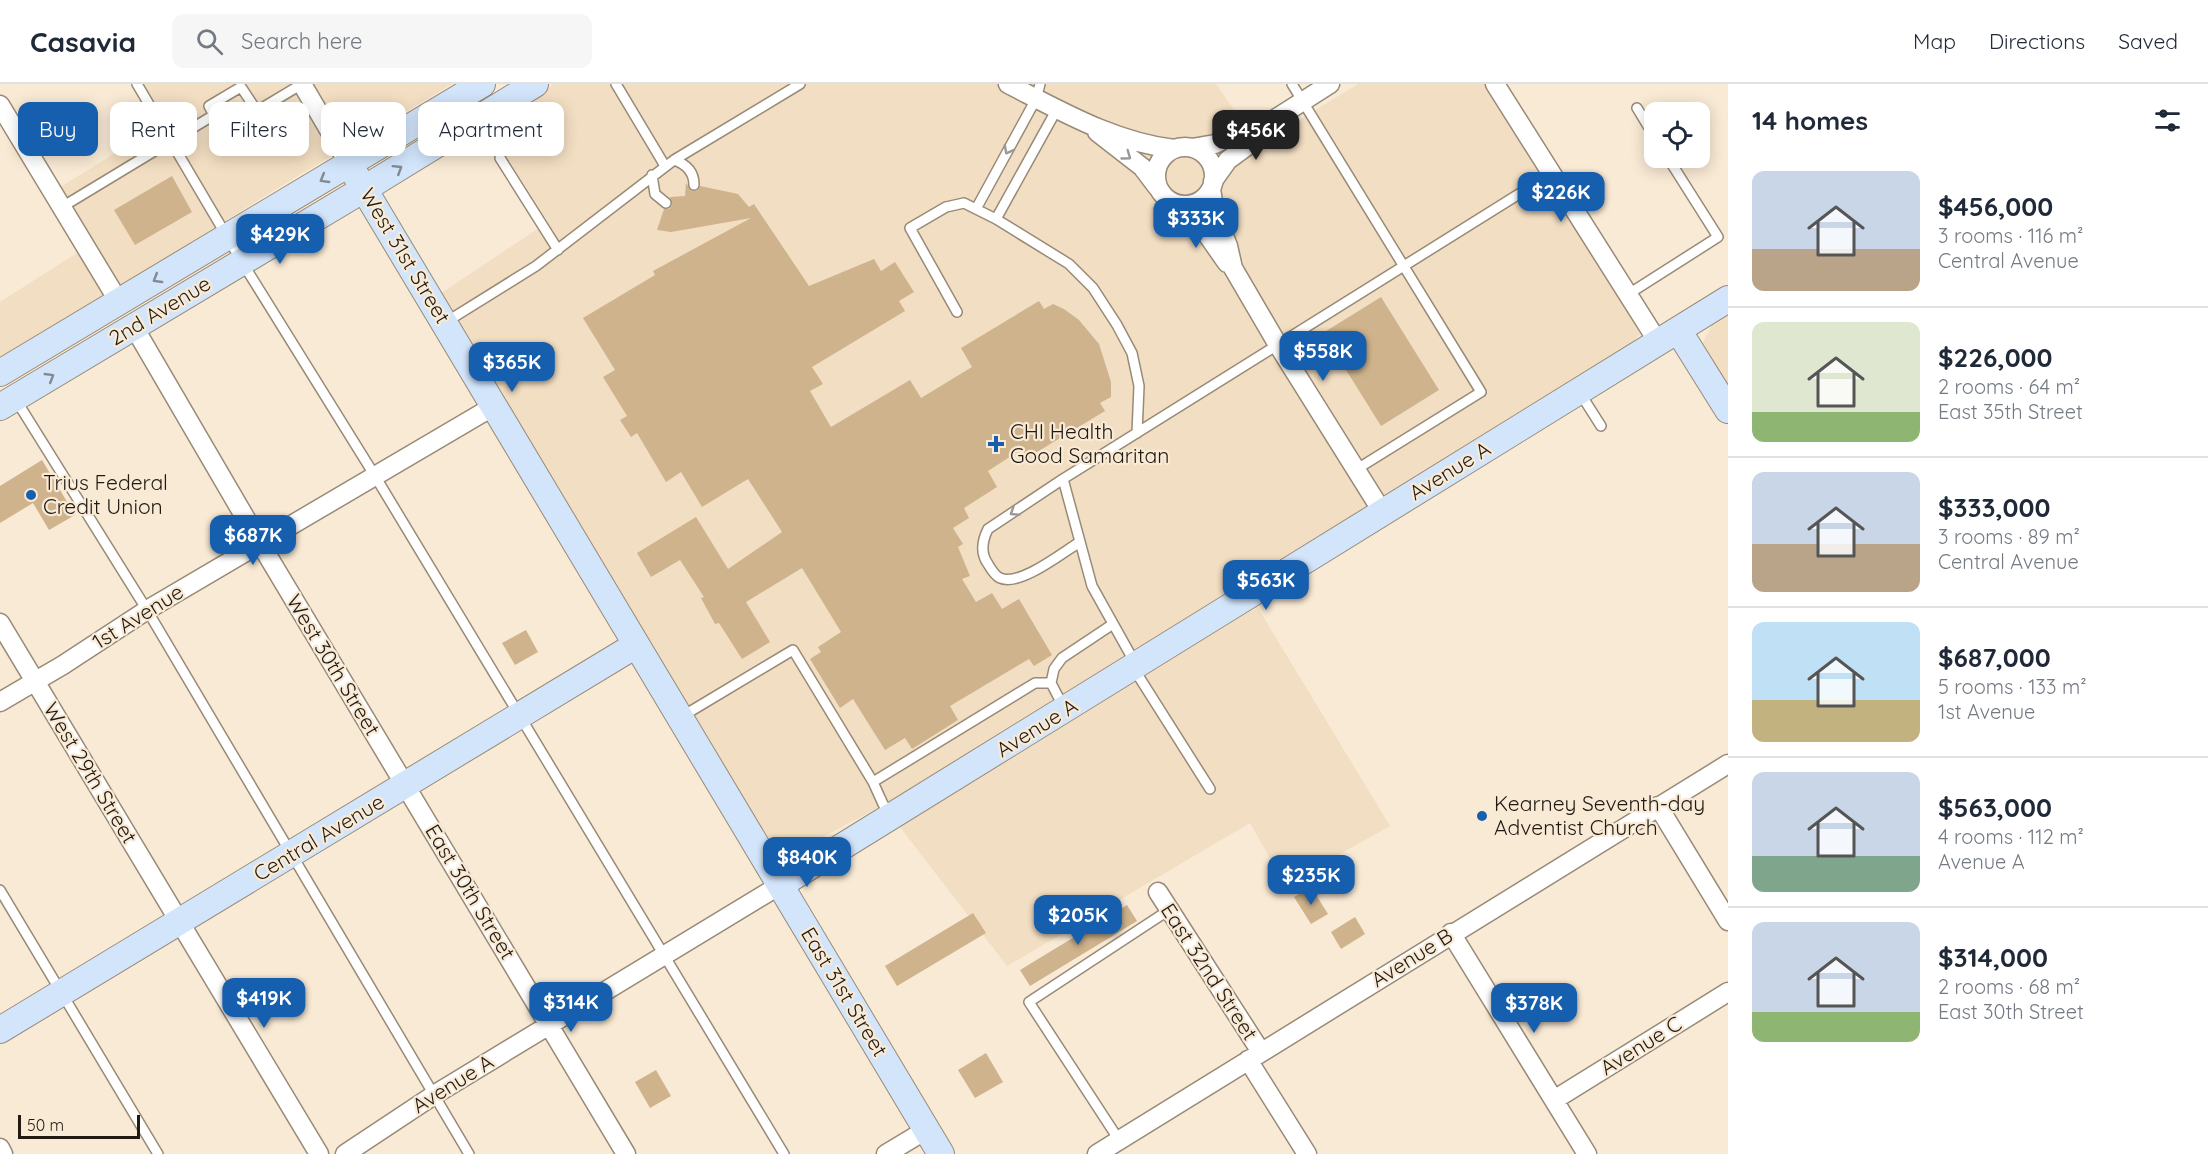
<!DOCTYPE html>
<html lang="en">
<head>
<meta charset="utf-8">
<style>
  :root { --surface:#fff; --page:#f6f6f7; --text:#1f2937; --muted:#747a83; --line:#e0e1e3; --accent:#155fae }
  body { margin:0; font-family:Quicksand,sans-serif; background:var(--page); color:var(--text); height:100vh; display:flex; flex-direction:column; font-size:22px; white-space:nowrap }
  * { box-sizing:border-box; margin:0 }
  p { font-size:20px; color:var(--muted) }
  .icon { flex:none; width:33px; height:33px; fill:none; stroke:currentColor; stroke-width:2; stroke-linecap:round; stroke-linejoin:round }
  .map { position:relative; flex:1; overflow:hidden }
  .panel { display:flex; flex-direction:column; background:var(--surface); width:480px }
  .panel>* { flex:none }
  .guide { position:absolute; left:18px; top:18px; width:570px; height:54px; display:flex; gap:12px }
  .fabs { position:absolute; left:1644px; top:18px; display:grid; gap:12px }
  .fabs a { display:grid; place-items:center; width:66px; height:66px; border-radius:12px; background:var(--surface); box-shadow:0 3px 15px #0003; font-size:30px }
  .scale { position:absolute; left:18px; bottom:15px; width:122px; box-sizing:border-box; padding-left:6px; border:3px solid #201a13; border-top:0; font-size:16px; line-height:21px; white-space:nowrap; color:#201a13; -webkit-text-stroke:4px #f9ead5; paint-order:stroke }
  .price { position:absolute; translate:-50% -51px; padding:0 14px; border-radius:12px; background:var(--accent); color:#fff; font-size:20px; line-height:39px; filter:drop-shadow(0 2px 3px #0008) }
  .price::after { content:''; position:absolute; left:50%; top:36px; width:18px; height:14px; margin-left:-9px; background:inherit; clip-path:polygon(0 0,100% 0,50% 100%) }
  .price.active { background:#222; color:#fff }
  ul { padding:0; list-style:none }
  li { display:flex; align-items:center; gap:18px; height:150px; padding:0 24px }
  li+li { border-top:2px solid var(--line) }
  li span { display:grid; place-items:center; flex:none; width:168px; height:120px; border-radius:12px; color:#555 }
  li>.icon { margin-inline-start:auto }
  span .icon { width:72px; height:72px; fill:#fffc; stroke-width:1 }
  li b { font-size:26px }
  h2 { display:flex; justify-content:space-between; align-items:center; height:72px; padding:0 24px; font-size:26px }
  .tag { padding:0 21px; border-radius:12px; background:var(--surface); box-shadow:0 3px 15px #0003; font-size:21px; line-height:54px }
  .tag.active { background:var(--accent); color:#fff }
  header { display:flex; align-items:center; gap:36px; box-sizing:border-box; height:84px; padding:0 30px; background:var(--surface); border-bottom:2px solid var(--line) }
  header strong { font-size:28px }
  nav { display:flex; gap:33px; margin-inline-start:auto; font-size:21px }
  .search { width:420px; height:54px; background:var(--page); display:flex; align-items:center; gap:15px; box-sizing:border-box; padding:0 21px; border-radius:12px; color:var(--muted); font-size:22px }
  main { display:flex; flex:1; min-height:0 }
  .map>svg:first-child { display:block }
  .built { fill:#f2dec2 }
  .building { fill:#cfb38c }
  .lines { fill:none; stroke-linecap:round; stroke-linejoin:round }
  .lane-casing { stroke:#988a77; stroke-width:12 }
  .street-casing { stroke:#988a77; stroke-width:21 }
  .secondary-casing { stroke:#988a77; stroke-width:28 }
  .lane { stroke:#fff; stroke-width:9 }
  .street { stroke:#fff; stroke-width:18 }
  .secondary { stroke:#d2e5fb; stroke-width:26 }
  .oneway { stroke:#9b9895 }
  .oneway2 { stroke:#828a93 }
  .poi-dot { fill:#155fae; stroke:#f9ead5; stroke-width:2 }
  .labels { text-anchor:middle; stroke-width:4.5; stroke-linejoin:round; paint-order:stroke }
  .street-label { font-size:21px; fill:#201a13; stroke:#f9ead5 }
  .poi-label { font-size:21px; fill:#201a13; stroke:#f9ead5; text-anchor:start }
</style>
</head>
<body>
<header>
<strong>Casavia</strong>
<div class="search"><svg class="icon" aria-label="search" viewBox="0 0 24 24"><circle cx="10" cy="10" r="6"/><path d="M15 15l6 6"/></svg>Search here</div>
<nav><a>Map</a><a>Directions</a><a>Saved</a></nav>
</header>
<main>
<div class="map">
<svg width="1728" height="1070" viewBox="0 0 1728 1070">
  <rect width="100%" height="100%" fill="#f9ead5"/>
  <path class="built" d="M135,0h317l-181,108 -139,88 -132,80v-58l77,-49 -31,-57 113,-70z
    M554,0h662l42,61 100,-61h132l150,250 -8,9 -388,242 146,241 -105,59 -35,-62 -243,143 -124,-161 -77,41 -26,2 -15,-12 -334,-536 117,-78 -61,-97z
    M1728,232v76l-28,-44 12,-23z"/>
  <path class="building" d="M172,92l20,36 -57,33 -21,-35z
    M686,99l6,8h5l3,-5 38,8 11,13 5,-3 55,82 65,-27 7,12 14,-9 19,30 -15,9 6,10 -93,56 11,17 -13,7 21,36 79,-47 11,18 51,-31 -11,-19 78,-47 5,8 9,-5 11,5 15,11 20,24 12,38v15l-11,6 5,8 -78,47 -5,-9 -34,22 9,16 -33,21 5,10 -16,10 10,16 -5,3 12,29 -8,3 14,23 16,-9 10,16 17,-10 33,56 -18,11 -5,-7 -79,47 8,14 -46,29 -7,-11 -20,12 -32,-51 -13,9 -30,-49 11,-7 -3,-5 23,-15 -39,-64 -56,34 24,40 -28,17 -23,-36 -4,1 -14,-26 3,-1 -24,-37 -29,17 -14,-24 59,-36 32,52 54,-37 -34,-53 -46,28 -21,-35 -15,10 -29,-49 -6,4 -11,-17 7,-4 -24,-39 12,-7 -32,-52 72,-43 -2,-4 98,-53 -80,14 -14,-2 7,-21h5l3,-4 -2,-8 15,-1z
    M1381,213l58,93 -58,36 -58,-93z
    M42,376l33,55 -26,15 -16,-27 -33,20v-37z
    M526,546l12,22 -23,13 -13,-22z
    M1311,803l17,27 -17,10 -17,-27z
    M1127,821l10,16 -107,65 -10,-16z
    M973,829l13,20 -89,53 -12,-20z
    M1355,833l10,17 -24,15 -10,-17z
    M986,969l17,29 -28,16 -17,-28z
    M656,986l15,26 -21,12 -15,-26z"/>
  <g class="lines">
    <defs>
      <path id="lane" d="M137,0l105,178 133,214 409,678
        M616,0l49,82
        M1292,0l189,308 -124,77
        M1637,24l17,28
        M500,74l58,92
        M674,76c12,4 20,12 20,25
        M652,91l3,19 11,9
        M62,123l152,-92 -5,-9 32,-19 16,24 45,-27
        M976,125l60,-110 4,-15
        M996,135l61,-110
        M1627,211l91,-58 -50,-79
        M957,228l-47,-84 36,-21 18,-4 32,16 73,45 24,24 24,37 15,28 7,33 -2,47
        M446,238l90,-56 138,-106 126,-76
        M1580,309l21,33
        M16,316l131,210 322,544
        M1063,395l29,107 43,77
        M1080,458c-17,10 -60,45 -80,36 -5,-2 -9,-9 -12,-14 -8,-11 -6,-23 0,-35l75,-50 488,-305
        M1134,585l76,120
        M1051,599l3,-14 8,-11 51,-34
        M681,633l112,-67 80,132
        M890,731l-7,-11 -10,-22 162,-99h16l13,25
        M0,806l158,264
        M1119,1056l-90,-138 140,-92"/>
      <path id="street" d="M302,0l47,80
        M1008,0c53,27 106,58 166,65
        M1495,0l163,258
        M0,21l119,197
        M1097,48l45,35 16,21
        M1156 92a29 29 0 1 1 58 0a29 29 0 1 1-58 0Z
        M1192,64l23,-4 37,-18 20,-5 58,-37
        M1213,97l15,-21 30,-22 14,-17
        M1211,105l4,25 13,32 5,22 45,77 105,168
        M1177,120l22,19 28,40
        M134,243l126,216 366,611
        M0,539l319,531
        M0,618l63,-37 84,-55 347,-204
        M1658,722l70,115
        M1158,808l103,160
        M1451,849l136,221
        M1248,976l59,94
        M1554,1016l174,-108
        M0,1064l3,6
        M345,1070l89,-59 346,-210
        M886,1070l40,-24
        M1097,1070l631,-390"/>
      <path id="secondary" d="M349,80l592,990
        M1678,246l50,80
        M0,289l482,-289
        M0,323l364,-218 171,-105
        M780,801l948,-586
        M0,946l636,-385"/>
    </defs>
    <use href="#lane" class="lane-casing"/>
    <use href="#street" class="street-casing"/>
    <use href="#secondary" class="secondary-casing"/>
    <use href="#lane" class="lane"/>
    <use href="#street" class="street"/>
    <use href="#secondary" class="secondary"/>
  </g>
  <defs><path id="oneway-chevron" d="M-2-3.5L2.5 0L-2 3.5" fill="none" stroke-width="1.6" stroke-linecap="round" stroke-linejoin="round" transform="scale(1.5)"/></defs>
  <g class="oneway">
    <use href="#oneway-chevron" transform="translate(1008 66) rotate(118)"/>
    <use href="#oneway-chevron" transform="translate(1127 72) rotate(36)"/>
    <use href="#oneway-chevron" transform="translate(1014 428) rotate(147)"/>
  </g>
  <g class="oneway2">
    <use href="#oneway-chevron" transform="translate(398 85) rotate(-32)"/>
    <use href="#oneway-chevron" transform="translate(324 95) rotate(149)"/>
    <use href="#oneway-chevron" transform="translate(157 195) rotate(149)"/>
    <use href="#oneway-chevron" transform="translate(50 293) rotate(-31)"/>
  </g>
  <g class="poi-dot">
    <path d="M993 351h6v6h6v6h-6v6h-6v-6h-6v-6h6z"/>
    <circle cx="31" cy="411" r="6"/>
    <circle cx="1482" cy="732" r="6"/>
  </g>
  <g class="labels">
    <g class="street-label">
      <text transform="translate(405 172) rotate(59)" y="7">West 31st Street</text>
      <text transform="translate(160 227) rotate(-31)" y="7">2nd Avenue</text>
      <text transform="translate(1450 387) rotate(-32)" y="7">Avenue A</text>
      <text transform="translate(138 533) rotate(-32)" y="7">1st Avenue</text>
      <text transform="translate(333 581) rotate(59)" y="7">West 30th Street</text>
      <text transform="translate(1037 644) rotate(-32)" y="7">Avenue A</text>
      <text transform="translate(90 689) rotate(59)" y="7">West 29th Street</text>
      <text transform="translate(319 754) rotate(-31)" y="7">Central Avenue</text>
      <text transform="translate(470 808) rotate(59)" y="7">East 30th Street</text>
      <text transform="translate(1412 874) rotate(-32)" y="7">Avenue B</text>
      <text transform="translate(1209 888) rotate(57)" y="7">East 32nd Street</text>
      <text transform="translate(844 908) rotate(59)" y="7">East 31st Street</text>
      <text transform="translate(1641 962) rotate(-32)" y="7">Avenue C</text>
      <text transform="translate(453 1000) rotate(-32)" y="7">Avenue A</text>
    </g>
    <g class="poi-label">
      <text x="1010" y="355">CHI Health<tspan x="1010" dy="24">Good Samaritan</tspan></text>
      <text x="43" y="406">Trius Federal<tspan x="43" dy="24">Credit Union</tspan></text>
      <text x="1494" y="727">Kearney Seventh-day<tspan x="1494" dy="24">Adventist Church</tspan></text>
    </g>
  </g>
</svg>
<div class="fabs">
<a><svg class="icon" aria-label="locate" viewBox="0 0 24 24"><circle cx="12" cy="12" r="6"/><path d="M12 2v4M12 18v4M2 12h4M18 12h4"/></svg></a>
</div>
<div class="scale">50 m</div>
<b class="price active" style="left:1256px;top:77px">$456K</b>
<b class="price" style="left:1561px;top:139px">$226K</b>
<b class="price" style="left:1196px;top:165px">$333K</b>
<b class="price" style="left:280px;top:181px">$429K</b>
<b class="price" style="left:1323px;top:298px">$558K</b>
<b class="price" style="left:512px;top:309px">$365K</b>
<b class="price" style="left:253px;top:482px">$687K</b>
<b class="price" style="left:1266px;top:527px">$563K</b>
<b class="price" style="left:807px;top:804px">$840K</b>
<b class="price" style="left:1311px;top:822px">$235K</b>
<b class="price" style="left:1078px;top:862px">$205K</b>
<b class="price" style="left:264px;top:945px">$419K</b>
<b class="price" style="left:571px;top:949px">$314K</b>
<b class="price" style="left:1534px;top:950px">$378K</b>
<div class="guide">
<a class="tag active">Buy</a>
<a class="tag">Rent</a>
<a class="tag">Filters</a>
<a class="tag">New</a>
<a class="tag">Apartment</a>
</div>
</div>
<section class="panel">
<h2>14 homes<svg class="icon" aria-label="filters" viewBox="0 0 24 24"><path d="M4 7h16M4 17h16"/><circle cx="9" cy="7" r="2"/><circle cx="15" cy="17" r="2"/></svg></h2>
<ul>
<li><span style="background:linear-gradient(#c9d6e8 65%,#b9a48a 0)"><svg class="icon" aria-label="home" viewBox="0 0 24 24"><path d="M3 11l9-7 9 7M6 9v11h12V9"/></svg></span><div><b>$456,000</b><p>3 rooms · 116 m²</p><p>Central Avenue</p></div></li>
<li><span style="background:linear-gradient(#dfe7d0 75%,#8fb573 0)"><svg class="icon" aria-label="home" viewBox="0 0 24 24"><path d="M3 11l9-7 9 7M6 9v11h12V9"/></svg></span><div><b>$226,000</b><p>2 rooms · 64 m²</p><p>East 35th Street</p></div></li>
<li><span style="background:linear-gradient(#c9d6e8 60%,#b9a48a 0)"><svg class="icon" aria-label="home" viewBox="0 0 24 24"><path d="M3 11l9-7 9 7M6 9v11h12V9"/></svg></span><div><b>$333,000</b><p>3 rooms · 89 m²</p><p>Central Avenue</p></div></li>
<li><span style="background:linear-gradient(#bfe0f5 65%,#c2b280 0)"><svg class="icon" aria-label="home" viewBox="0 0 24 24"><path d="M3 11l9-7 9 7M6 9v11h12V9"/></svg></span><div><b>$687,000</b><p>5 rooms · 133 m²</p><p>1st Avenue</p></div></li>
<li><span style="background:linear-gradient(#c9d6e8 70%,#7fa58c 0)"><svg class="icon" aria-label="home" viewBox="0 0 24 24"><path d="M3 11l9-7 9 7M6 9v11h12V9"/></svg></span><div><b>$563,000</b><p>4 rooms · 112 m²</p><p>Avenue A</p></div></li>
<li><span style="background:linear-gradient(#c9d6e8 75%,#8fb573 0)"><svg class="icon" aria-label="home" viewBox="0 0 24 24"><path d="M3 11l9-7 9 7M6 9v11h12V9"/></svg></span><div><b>$314,000</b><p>2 rooms · 68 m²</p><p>East 30th Street</p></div></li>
</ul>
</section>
</main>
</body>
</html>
